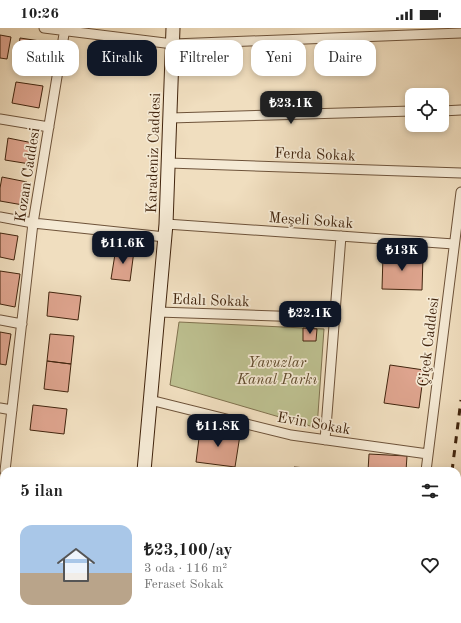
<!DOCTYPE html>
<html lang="tr">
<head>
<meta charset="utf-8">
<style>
  :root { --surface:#fff; --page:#f2f2f2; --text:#222; --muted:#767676; --accent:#111827 }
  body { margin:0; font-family:"Old Standard TT",serif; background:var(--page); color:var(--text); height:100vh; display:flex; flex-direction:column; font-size:15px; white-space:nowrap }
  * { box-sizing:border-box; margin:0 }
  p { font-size:13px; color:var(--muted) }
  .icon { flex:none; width:22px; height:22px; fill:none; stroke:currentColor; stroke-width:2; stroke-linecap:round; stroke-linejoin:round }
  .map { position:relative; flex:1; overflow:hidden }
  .details { position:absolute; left:0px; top:439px; width:461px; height:156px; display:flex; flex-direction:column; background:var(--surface); border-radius:12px 12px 0 0; box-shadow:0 2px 6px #0003 }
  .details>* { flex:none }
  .top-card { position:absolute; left:12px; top:12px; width:437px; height:36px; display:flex; gap:8px }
  .buttons { position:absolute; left:405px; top:60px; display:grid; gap:8px }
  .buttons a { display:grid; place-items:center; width:44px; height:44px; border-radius:8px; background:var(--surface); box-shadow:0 2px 6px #0003; font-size:20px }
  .price { position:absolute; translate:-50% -34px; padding:0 9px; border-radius:8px; background:var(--accent); color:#fff; font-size:13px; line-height:26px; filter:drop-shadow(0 1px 2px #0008) }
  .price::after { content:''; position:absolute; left:50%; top:24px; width:12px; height:9px; margin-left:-6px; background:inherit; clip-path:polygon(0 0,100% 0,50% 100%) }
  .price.current { background:#222; color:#fff }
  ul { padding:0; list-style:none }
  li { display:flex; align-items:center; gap:12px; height:100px; padding:0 20px }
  li span { display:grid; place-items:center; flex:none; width:112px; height:80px; border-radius:12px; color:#555 }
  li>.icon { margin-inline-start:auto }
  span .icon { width:48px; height:48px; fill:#fffc; stroke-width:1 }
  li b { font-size:17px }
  h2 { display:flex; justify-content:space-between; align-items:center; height:48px; padding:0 20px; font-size:17px }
  .pill { padding:0 14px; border-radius:12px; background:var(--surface); box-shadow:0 2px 6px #0003; font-size:14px; line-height:36px }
  .pill.current { background:var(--accent); color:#fff }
  .status { display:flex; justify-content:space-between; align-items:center; height:28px; padding:0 20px; background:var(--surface); direction:ltr }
  .status svg { height:11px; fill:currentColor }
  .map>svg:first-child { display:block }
  .green { fill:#bdc090; stroke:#80724f }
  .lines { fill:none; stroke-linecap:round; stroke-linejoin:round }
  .stream { stroke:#778070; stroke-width:3 }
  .building { fill:#dea48e; stroke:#42250e }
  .lane-casing { stroke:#6e533a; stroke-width:6 }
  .street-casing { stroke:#6e533a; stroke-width:11 }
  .secondary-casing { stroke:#42250e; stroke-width:15 }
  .primary-casing { stroke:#42250e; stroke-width:17 }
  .lane { stroke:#f5ead5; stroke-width:4.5 }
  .street { stroke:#f5ead5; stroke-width:9 }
  .secondary { stroke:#f5ead5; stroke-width:13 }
  .primary { stroke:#f0debf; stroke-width:15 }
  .rail { stroke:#42250e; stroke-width:3; stroke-dasharray:7 7; stroke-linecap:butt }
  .labels { text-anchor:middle; stroke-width:3.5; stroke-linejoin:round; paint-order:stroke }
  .street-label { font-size:15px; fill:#42250e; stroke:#f5ead5 }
  .park-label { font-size:15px; font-style:italic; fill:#614c2e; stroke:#f5ead5 }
</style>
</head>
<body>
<div class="status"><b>10:26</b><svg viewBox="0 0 49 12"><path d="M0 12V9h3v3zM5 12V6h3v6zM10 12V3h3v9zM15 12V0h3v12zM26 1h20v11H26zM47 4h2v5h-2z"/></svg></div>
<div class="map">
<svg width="461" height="595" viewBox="0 0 461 595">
  <rect width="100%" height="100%" fill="#f0debf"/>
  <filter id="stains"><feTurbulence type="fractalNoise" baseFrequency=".005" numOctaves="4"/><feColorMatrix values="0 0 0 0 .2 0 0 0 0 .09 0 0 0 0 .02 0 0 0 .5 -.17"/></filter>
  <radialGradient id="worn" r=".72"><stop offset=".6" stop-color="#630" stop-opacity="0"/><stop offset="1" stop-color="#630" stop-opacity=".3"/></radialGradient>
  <path class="green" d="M179,294l145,7 -7,99 -147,-43z
    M81,591h330l-1,4h-330z"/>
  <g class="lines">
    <path class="stream" d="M0,500h4"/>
  </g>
  <path class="building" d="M0,7l11,2 -4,22 -7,-1z
    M20,10l27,4 -3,22 -27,-4z
    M16,54l27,4 -4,22 -27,-5z
    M8,110l25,5 -3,21 -25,-4z
    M2,149l25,5 -4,23 -23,-4v-13z
    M0,205l18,3 -4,24 -14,-3z
    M116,220l18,3 -4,30 -19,-2z
    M383,227l40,1 -1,34 -40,-1z
    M0,243l20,3 -5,33 -15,-3z
    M49,264l32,4 -3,24 -31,-4z
    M303,300l14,1 -1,12h-13z
    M0,304l11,2 -5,31 -6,-1z
    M50,306l24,2 -3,28 -24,-3z
    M47,333l24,3 -3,28 -24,-3z
    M390,337l34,5 -5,38 -35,-5z
    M33,377l34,4 -3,25 -34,-4z
    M200,402l40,5 -5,32 -39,-5z
    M369,426l38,2 -1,15h-38z
    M294,439l38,3v1h-38z"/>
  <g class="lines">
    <defs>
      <path id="lane" d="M150,595l1,-4"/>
      <path id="street" d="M44,0l129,16 288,-11
        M442,83l19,-1
        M170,90l242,-7
        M0,91l49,8
        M169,135l292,10
        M0,189l33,6 132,14
        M166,196l288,20
        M158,284l177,6
        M0,292l22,4
        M150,372l141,35 137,19
        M0,380l12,2
        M325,412l16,-204
        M5,443l28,-248 32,-195
        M426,443l35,-279
        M1,485l3,-31
        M457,583l4,-29
        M72,595l1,-4
        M455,595l1,-4"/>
      <path id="secondary" d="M144,443l22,-247 7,-196"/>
      <path id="primary" d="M0,485h4
        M0,515l4,1"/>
    </defs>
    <use href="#lane" class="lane-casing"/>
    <use href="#street" class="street-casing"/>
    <use href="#secondary" class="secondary-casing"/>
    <use href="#primary" class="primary-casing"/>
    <use href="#lane" class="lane"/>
    <use href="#street" class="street"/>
    <use href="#secondary" class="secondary"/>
    <use href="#primary" class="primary"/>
    <path class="rail" d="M452,443l9,-71
      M431,595l1,-4"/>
  </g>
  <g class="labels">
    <g class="street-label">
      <text transform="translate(153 125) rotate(-88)" y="5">Karadeniz Caddesi</text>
      <text transform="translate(315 126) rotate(2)" y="5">Ferda Sokak</text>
      <text transform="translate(27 147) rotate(-81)" y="5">Kozan Caddesi</text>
      <text transform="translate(311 192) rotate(4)" y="5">Meşeli Sokak</text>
      <text transform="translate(211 272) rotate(2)" y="5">Edalı Sokak</text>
      <text transform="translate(428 314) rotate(-83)" y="5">Çiçek Caddesi</text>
      <text transform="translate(314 395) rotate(10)" y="5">Evin Sokak</text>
    </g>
    <g class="park-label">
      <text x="277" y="339">Yavuzlar<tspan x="277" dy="17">Kanal Parkı</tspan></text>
    </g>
  </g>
  <rect width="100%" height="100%" filter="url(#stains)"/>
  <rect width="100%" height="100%" fill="url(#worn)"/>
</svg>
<div class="buttons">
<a><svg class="icon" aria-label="locate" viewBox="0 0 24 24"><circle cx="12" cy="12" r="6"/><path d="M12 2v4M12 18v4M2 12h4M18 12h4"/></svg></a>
</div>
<b class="price current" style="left:291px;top:97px">₺23.1K</b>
<b class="price" style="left:123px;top:237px">₺11.6K</b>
<b class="price" style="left:402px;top:244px">₺13K</b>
<b class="price" style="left:310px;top:307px">₺22.1K</b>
<b class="price" style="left:218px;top:420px">₺11.8K</b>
<div class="top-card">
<a class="pill">Satılık</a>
<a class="pill current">Kiralık</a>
<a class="pill">Filtreler</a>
<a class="pill">Yeni</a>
<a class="pill">Daire</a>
</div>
<section class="details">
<h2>5 ilan<svg class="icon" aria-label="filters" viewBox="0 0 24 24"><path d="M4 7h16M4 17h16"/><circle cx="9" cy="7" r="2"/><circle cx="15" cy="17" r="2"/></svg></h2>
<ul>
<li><span style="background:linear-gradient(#a9c7e8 60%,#b9a48a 0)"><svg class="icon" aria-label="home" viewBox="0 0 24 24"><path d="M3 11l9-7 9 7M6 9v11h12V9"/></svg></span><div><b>₺23,100/ay</b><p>3 oda · 116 m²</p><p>Feraset Sokak</p></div><svg class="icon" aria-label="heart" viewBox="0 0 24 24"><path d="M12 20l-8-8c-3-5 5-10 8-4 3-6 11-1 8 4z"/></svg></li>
</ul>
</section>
</div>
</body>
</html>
